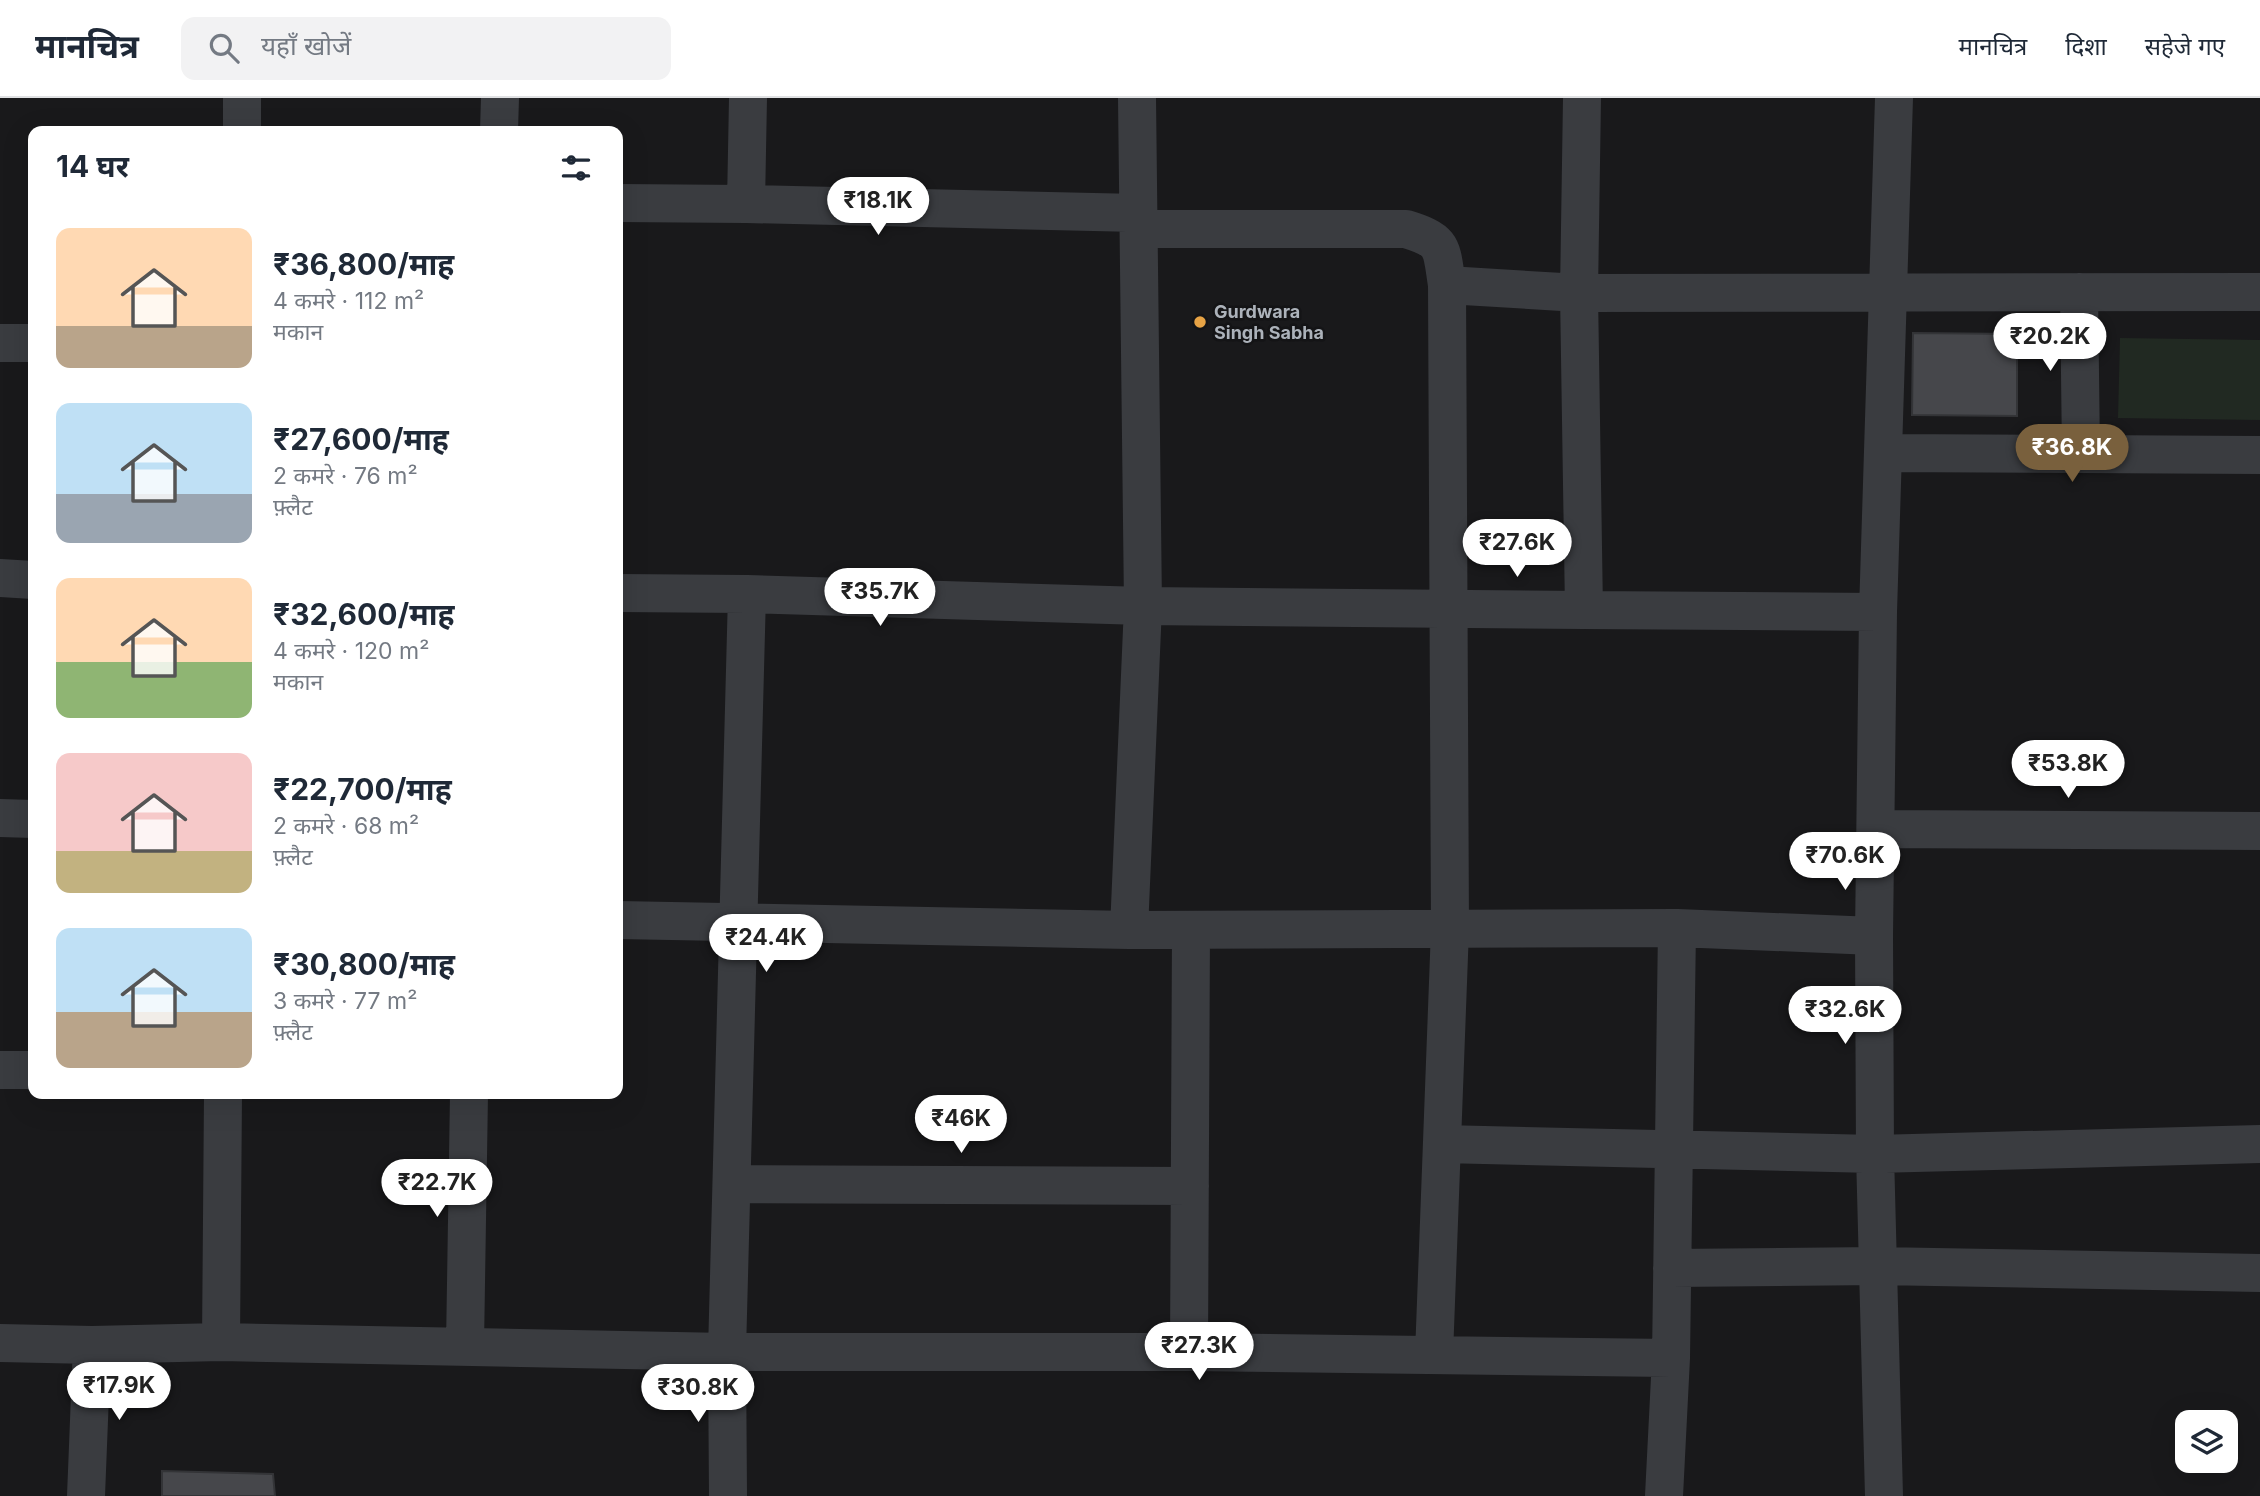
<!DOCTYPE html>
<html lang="hi">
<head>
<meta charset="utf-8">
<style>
  :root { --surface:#fff; --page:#f2f2f3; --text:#1f2937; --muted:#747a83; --line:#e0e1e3; --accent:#79603d }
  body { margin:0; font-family:Inter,"Noto Sans Devanagari",sans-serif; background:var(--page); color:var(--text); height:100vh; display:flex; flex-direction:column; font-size:26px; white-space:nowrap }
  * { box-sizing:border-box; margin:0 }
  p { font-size:23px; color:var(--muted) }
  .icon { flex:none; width:38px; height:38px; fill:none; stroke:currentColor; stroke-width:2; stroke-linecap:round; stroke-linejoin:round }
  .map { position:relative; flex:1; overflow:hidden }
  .drawer { position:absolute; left:28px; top:28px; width:595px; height:973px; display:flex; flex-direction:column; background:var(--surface); border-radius:14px; box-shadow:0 7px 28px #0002 }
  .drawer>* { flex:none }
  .fabs { position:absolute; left:2175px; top:1312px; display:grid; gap:14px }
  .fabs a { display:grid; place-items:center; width:63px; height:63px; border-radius:14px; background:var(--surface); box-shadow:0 7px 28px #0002; font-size:35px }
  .price { position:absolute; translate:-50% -60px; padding:0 16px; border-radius:24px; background:#fff; color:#222; font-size:23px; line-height:46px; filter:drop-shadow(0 2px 4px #0008) }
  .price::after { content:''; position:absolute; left:50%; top:42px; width:21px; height:16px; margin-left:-10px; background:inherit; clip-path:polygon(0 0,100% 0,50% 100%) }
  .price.active { background:var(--accent); color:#fff }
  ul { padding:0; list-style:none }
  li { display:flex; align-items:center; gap:21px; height:175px; padding:0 28px }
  li span { display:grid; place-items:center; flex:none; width:196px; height:140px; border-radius:14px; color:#555 }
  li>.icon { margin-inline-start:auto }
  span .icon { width:84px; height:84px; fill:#fffc; stroke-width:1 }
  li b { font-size:30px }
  h2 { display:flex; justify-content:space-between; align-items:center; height:84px; padding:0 28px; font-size:30px }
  header { display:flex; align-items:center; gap:42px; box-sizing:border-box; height:98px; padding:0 35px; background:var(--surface); border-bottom:2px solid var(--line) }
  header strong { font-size:33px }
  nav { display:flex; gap:38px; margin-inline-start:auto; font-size:24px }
  .search { width:490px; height:63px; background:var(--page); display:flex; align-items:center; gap:18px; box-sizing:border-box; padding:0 24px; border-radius:14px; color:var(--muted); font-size:26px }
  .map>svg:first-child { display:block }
  .green { fill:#212922 }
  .building { fill:#46474b; stroke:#333437; stroke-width:2 }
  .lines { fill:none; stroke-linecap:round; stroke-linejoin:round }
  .minor { stroke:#3a3c40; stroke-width:38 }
  .poi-dot { fill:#e7a345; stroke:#141416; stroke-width:2.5 }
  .labels { text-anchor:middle; stroke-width:5; stroke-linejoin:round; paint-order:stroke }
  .poi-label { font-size:18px; font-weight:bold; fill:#acb2ba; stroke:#141416; text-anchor:start }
</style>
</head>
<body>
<header>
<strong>मानचित्र</strong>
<div class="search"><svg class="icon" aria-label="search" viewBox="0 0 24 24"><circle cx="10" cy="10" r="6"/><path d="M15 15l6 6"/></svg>यहाँ खोजें</div>
<nav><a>मानचित्र</a><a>दिशा</a><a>सहेजे गए</a></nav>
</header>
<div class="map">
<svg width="2260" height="1398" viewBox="0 0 2260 1398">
  <rect width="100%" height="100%" fill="#19191b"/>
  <path class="green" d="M2120,240l140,2v80l-142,-2z"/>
  <path class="building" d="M1913,235l104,1v82l-105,-1z
    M162,1373l111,3 2,22h-113z"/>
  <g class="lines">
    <path class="minor" d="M1137,0l6,508 -14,324 548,-2
      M1582,0l-3,195 5,317 294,2
      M242,33v-33
      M499,33l1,-33
      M618,105l128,1 392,9
      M746,106l2,-106
      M1139,131h267c39,12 35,18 41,56l3,644 -16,426
      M1447,187l132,8 681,-1
      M2079,194l2,162
      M0,245h33
      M1885,355l375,2
      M0,480l33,2
      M618,495l129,1 396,12 441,4
      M0,720l33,1
      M1876,731l384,2
      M618,822l511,10
      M1874,838l1,218 9,342
      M0,972h33
      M1442,1046l433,10 385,-10
      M732,1086l458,2
      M1672,1170l206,-2 382,7
      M221,1244l2,-248
      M0,1245l92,2 129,-3 506,10h462l482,6
      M465,1248l4,-252
      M1189,1254l2,-421
      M86,1398l6,-151
      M728,1398l-1,-144 20,-758
      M1664,1398l7,-138 6,-430 197,8 4,-324 16,-514"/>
  </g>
  <circle class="poi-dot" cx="1200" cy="224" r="7"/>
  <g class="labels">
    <g class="poi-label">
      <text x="1214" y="220">Gurdwara<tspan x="1214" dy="21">Singh Sabha</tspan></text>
    </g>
  </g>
</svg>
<div class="fabs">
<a><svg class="icon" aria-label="layers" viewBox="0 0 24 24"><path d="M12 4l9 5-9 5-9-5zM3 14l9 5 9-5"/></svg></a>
</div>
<b class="price" style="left:878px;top:139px">₹18.1K</b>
<b class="price" style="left:2050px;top:275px">₹20.2K</b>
<b class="price active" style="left:2072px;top:386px">₹36.8K</b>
<b class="price" style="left:1517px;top:481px">₹27.6K</b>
<b class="price" style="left:880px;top:530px">₹35.7K</b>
<b class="price" style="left:2068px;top:702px">₹53.8K</b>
<b class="price" style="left:1845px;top:794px">₹70.6K</b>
<b class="price" style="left:766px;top:876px">₹24.4K</b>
<b class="price" style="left:1845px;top:948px">₹32.6K</b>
<b class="price" style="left:961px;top:1057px">₹46K</b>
<b class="price" style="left:437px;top:1121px">₹22.7K</b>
<b class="price" style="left:1199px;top:1284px">₹27.3K</b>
<b class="price" style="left:119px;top:1324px">₹17.9K</b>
<b class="price" style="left:698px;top:1326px">₹30.8K</b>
<section class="drawer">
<h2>14 घर<svg class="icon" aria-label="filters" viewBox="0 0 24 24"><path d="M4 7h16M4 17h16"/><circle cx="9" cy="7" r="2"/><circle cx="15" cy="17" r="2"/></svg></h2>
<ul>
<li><span style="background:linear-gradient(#ffd9b3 70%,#b9a48a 0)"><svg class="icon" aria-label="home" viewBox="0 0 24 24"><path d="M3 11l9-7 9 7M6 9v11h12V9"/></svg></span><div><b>₹36,800/माह</b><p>4 कमरे · 112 m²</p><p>मकान</p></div></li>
<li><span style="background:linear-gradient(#bfe0f5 65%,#9aa5b1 0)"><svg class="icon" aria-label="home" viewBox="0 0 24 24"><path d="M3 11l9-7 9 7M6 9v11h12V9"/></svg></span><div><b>₹27,600/माह</b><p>2 कमरे · 76 m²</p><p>फ़्लैट</p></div></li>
<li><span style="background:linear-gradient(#ffd9b3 60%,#8fb573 0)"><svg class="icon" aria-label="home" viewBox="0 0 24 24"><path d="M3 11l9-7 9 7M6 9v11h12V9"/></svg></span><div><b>₹32,600/माह</b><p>4 कमरे · 120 m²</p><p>मकान</p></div></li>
<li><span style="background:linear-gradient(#f6c9c9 70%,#c2b280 0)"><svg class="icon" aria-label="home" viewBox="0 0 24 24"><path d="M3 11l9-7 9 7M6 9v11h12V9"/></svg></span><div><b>₹22,700/माह</b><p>2 कमरे · 68 m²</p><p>फ़्लैट</p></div></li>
<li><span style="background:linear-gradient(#bfe0f5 60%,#b9a48a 0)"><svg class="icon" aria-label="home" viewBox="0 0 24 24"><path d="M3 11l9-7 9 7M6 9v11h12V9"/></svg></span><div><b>₹30,800/माह</b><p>3 कमरे · 77 m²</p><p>फ़्लैट</p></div></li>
</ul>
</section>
</div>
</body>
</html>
